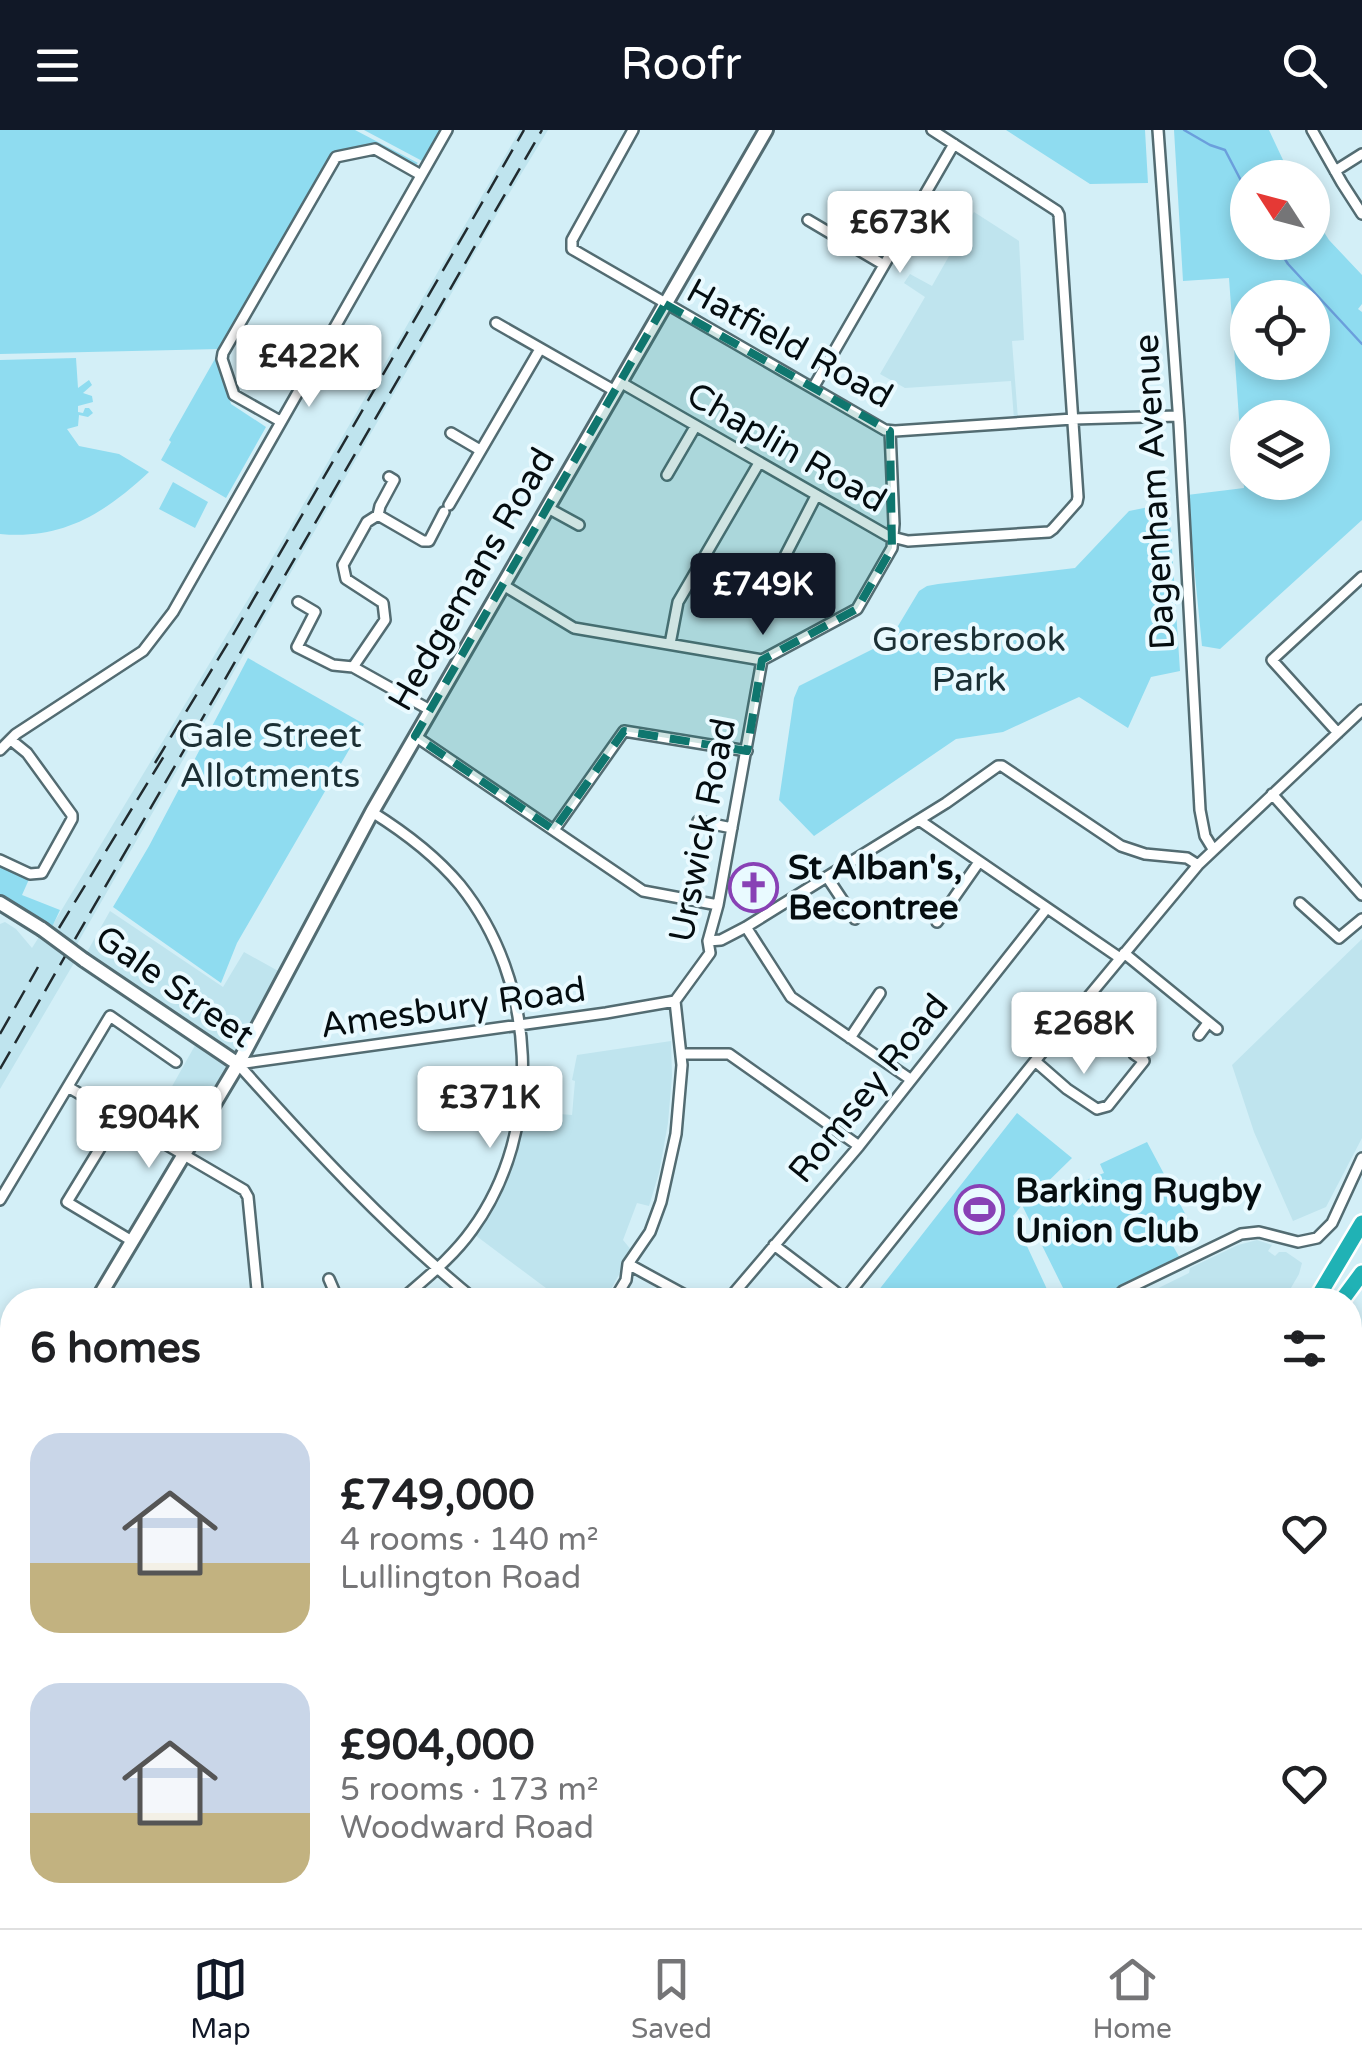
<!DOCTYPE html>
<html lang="en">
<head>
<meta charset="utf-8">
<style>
  :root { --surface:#fff; --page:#f2f2f2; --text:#202124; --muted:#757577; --line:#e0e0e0; --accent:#111827 }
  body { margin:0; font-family:"Varela Round",sans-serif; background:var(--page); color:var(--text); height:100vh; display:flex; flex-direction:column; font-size:38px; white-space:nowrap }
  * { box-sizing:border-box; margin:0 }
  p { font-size:32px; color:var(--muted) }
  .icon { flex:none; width:55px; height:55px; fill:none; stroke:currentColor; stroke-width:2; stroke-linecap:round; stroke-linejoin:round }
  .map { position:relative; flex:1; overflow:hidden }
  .side { position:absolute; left:0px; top:1158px; width:1362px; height:642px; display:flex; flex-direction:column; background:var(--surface); border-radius:40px 40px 0 0; box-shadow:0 5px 15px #0003 }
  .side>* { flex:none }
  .needle { width:65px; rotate:306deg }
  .tools { position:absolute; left:1230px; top:30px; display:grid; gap:20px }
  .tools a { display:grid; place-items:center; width:100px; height:100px; border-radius:50%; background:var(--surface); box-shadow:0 5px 15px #0003; font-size:50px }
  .price { position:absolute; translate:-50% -85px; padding:0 22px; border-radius:10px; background:#fff; color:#222; font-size:32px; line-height:65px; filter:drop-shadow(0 2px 5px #0008) }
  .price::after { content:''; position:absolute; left:50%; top:60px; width:30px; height:22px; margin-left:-15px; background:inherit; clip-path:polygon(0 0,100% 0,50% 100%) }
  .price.active { background:var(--accent); color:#fff }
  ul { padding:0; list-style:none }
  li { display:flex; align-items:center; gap:30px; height:250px; padding:0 30px }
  li span { display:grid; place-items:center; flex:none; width:280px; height:200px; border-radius:30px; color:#555 }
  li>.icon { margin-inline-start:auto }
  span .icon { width:120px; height:120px; fill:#fffc; stroke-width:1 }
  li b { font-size:42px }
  h2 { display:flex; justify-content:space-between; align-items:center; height:120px; padding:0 30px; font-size:42px }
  header { display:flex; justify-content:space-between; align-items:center; height:130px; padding:0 30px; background:var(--accent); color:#fff; font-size:45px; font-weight:600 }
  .tab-bar { display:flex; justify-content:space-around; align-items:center; height:140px; border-top:2px solid var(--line); background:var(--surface); font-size:28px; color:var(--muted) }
  .tab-bar a { display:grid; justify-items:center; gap:5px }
  .tab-bar .active { color:var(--accent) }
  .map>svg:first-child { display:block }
  .built { fill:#bfe4ee }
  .green { fill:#8fdcf0; fill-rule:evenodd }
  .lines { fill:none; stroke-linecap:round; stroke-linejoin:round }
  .stream { stroke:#6b9fdc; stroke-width:2.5 }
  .street-casing { stroke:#536c72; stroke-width:14 }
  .secondary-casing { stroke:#536c72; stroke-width:18 }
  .highway-casing { stroke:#fff; stroke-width:20 }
  .street { stroke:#fff; stroke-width:9 }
  .secondary { stroke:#fff; stroke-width:12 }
  .highway { stroke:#20b2b5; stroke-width:15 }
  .rail { stroke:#212b2f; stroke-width:2.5; stroke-dasharray:20 10; stroke-linecap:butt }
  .secondary-bridge-casing { stroke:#536c72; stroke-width:18; stroke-linecap:butt }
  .secondary-bridge { stroke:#fff; stroke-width:12 }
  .marked { fill:#0f766e; fill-opacity:0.2; stroke:#0f766e; stroke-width:8; stroke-dasharray:20 12; stroke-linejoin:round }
  .labels { text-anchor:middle; stroke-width:8; stroke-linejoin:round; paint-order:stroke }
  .street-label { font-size:35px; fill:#050d10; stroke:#e9faff }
  .park-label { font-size:35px; fill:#1c3035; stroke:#e9faff }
  .poi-label { font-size:35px; font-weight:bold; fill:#050d10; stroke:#e9faff; text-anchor:start }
</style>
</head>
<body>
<header><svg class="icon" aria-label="menu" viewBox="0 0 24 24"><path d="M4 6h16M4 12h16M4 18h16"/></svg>Roofr<svg class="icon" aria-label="search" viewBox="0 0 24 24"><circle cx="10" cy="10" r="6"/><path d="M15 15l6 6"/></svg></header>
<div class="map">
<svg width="1362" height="1798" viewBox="0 0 1362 1798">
  <rect width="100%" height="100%" fill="#d3eff7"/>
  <path class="built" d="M520,0h28l-44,72 -435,756 5,5 -74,126v-165l5,-2 11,7 16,19 15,-24 5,2 207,-345z
    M974,82l45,29 5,99 -12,1 6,78h-4l-3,-38 -106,7 -25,-14 45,-77 -21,-14 6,-9 22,12z
    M110,781l113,76 21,-35 36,20 -40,76 -54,95 -5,2 -5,1 -28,-17 54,-96 -115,-81z
    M1362,809v199l-36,69 -33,14 -39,-89 -22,-67z
    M671,911l1,35 -4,47 -9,50 -10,33 -12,-3 -14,37 9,11 -27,49h-43l-87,-65 16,-25 16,-35 15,-46 2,-18 48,4 3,-34 -3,-1 5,-25z
    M1257,1110l15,5 -4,6 7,5 4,-4h7l16,11 -3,11 -15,26h-150l55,-27 1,-5 48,-23z
    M1350,1616l5,8 7,-6v180h-494l10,-10h472z"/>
  <path class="green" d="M0,0h355l63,33 -4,3 -41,-22 -40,9 -113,196 -220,5z
    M364,0h80l-18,33z
    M1006,0h139l3,53 -58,1z
    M1174,0h95l22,47 -43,1v64h64l1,-27 16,25 33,35v29l-4,5 4,3v208l-142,129 -18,-3 -15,-151 57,-7 -15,-210 -46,3zM1248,168h64v64h-64zM1248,288h64v64h-64z
    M216,227l15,47 35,23 -40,71 -65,-38 10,-18 -2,-2z
    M76,228l2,30 11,-8 3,5 -9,8 9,3 1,6 -15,4v6l5,1 2,-5h4l4,5 -5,4 -9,-2 -1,11 -11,3 12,17 40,8 30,18c-44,41 -86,68 -149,62v-174z
    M173,352l35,20 -13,26 -36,-19z
    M1169,373l11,168 -29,6 -23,51 -49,-31 -76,35 -47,7 -142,97 -35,-36 15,-102 5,-12 90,-45 30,-50 8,-5 11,-2 137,-16 54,-57z
    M248,528l116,66 -127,219 -16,40 -108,-76 36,-61z
    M0,732l30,15 -8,18 38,15 -8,17 -12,-9 -40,-23z
    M1017,983l55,45 -46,45 78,-30 -4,-9 47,-22 42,79 -20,18 12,21 -83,40h-29l-47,-95 -9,11 39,84h-181z
    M392,1788h231l7,4 4,-4h95l8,5 5,-5h78l-10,10h-426z"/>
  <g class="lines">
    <path class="stream" d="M1184,0l26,15 15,5 23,44
      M1274,112l14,22 74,80"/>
    <defs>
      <path id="street" d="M633,0l-61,110v9l313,181 10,1 178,-12 105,-3
        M1158,0l21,293 21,387 5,26 8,13
        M1312,0l30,53 20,31
        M1335,41l27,-17
        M808,90l76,45
        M496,193l119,68
        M620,252l268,154 20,5 141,-9 4,-3 24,-27 1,-5 -19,-282 -2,-4 -125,-81
        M813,258l141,-244
        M280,291l-46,-26 -12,-36 1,-6 113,-196 39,-8 46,26
        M451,303l29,17
        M667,345l28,-48
        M449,375l91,-156
        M548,378l31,17
        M378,385l2,-9 14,-26 -5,-3
        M782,432l34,-66
        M503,455l71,43 188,32 95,-51 35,-61 2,-24 -4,-93
        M298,472l17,10 -18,35 36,18 20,2
        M670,514l8,-42 81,-139
        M430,580l-77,-43 32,-47 -2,-17 -37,-24 -3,-14 24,-43 11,-7 45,26h6l15,-29
        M1338,603l-66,-73 90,-83
        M415,606l228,155 75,14
        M0,620l16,-16 127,-83 30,-39 274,-482
        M1272,664l90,101
        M372,682c32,20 63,43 88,73 77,96 85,245 12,345 -20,28 -46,48 -71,70
        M919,690l201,138
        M698,691l34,7
        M554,700l70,-99 123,20
        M0,730l30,14 12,-1 30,-54v-4l-45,-62 -16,-13
        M827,747l28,42
        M1300,773l39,35 23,-19
        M937,792l42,-60
        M746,797l45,70 119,82
        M708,811l13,-1 25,-13 200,-124 52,-37h4l119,80 24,8 42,4 11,7
        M1124,823l93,76
        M675,871l35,-48 -2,-12 10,-36 44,-245
        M1199,905l9,-12
        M850,908l30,-45
        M682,924h47l130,92
        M1035,931l32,28 30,20 11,-3 36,-45 -10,-7
        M238,934l368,-51 69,-12
        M238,934c74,83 150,165 237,236
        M68,957l176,103 4,7 10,103
        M119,987l-52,85 65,39
        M0,1070l110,-184 66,46
        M774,1115l71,54
        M628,1134l66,36
        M329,1149l9,21
        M614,1170l12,-20 2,-16 22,-32 11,-30 15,-68 6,-69 -7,-64
        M728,1170l131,-154 188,-238
        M844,1170l191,-239 163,-196 164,-155
        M1114,1170l9,-9 118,-57 18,-2 39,10 19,-4 15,-15 30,-65
        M1350,1253l12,-9
        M0,1264l12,8
        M0,1362l12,9
        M1350,1389l12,-9
        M7,1430l5,3
        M0,1508l12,7
        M1350,1514l12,-10
        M0,1632l10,-15
        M260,1788l15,10
        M37,1798l6,-10
        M218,1798l7,-10
        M374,1798l8,-10"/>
      <path id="secondary" d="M0,773l42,26
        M84,830l154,104
        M97,1170l141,-236 134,-252 394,-682
        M0,1335l12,-22"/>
      <path id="highway" d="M1316,1170l46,-77
        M1342,1170l20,-27
        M839,1798l9,-10
        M862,1798l8,-10"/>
    </defs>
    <use href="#street" class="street-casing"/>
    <use href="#secondary" class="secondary-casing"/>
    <use href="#highway" class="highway-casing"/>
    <use href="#street" class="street"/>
    <use href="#secondary" class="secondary"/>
    <use href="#highway" class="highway"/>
    <path class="rail" d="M155,633l79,-130 290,-503
      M59,798l105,-172
      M0,904l38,-67
      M0,939l542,-939
      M1350,1634l12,-10
      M1198,1798l9,-10"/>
    <defs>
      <path id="secondary-bridge" d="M42,799l42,31"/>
    </defs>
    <use href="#secondary-bridge" class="secondary-bridge-casing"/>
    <use href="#secondary-bridge" class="secondary-bridge"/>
  </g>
  <path class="marked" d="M665,174l225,127 2,117 -35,61 -95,51 -15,91 -123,-20 -70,99 -139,-94z"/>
  <defs>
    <symbol id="church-ring" viewBox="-11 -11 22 22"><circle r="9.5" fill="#e9faff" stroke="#8841b5" stroke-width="1.5"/><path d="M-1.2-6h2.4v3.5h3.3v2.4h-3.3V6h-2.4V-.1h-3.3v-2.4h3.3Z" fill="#8841b5"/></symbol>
    <symbol id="stadium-ring" viewBox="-11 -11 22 22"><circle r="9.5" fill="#e9faff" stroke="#8841b5" stroke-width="1.5"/><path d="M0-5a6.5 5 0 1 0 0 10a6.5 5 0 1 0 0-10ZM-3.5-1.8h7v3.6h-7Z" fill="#8841b5"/></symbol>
  </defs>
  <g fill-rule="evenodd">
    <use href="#church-ring" x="726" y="730" width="55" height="55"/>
    <use href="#stadium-ring" x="952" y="1052" width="55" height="55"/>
  </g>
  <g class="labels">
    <g class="street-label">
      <text transform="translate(790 213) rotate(29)" y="12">Hatfield Road</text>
      <text transform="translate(787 317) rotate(30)" y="12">Chaplin Road</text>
      <text transform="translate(1154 362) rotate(-93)" y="12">Dagenham Avenue</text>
      <text transform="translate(471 449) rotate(-60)" y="12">Hedgemans Road</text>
      <text transform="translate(702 700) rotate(-79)" y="12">Urswick Road</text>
      <text transform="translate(175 856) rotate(35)" y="12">Gale Street</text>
      <text transform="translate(453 877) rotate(-8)" y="12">Amesbury Road</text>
      <text transform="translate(868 958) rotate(-51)" y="12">Romsey Road</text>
    </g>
    <g class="park-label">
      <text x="969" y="521">Goresbrook<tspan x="969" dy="40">Park</tspan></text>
      <text x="270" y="617">Gale Street<tspan x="270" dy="40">Allotments</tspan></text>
    </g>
    <g class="poi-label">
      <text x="788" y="749">St Alban's,<tspan x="788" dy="40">Becontree</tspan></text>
      <text x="1015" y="1072">Barking Rugby<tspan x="1015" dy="40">Union Club</tspan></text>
    </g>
  </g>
</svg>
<div class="tools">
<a><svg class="needle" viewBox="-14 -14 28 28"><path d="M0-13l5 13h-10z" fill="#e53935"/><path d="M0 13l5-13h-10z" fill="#757577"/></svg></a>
<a><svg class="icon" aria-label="locate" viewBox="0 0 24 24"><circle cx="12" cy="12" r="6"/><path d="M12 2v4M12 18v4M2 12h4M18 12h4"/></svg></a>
<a><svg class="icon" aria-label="layers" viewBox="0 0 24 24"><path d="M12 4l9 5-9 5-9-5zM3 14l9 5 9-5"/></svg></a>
</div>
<b class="price" style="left:900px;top:146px">£673K</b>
<b class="price" style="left:309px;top:280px">£422K</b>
<b class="price active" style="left:763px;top:508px">£749K</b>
<b class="price" style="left:1084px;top:947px">£268K</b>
<b class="price" style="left:490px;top:1021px">£371K</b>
<b class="price" style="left:149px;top:1041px">£904K</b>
<section class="side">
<h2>6 homes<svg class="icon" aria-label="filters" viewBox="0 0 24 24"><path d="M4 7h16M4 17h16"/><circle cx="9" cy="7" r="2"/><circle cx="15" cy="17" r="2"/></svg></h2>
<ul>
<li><span style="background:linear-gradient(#c9d6e8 65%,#c2b280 0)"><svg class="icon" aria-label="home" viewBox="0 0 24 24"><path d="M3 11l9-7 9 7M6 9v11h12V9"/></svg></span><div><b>£749,000</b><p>4 rooms · 140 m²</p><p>Lullington Road</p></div><svg class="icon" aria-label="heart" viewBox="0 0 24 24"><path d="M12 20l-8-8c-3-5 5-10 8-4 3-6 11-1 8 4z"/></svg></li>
<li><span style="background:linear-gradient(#c9d6e8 65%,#c2b280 0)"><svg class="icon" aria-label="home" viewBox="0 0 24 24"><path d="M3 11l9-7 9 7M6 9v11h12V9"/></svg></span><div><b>£904,000</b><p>5 rooms · 173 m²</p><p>Woodward Road</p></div><svg class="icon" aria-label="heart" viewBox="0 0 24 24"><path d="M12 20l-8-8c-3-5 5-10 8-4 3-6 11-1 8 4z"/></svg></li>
</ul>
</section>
</div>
<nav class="tab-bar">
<a class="active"><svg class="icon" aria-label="map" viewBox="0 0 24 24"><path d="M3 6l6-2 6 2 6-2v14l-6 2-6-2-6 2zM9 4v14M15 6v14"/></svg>Map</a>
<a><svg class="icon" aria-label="saved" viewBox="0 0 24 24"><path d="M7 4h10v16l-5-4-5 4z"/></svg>Saved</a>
<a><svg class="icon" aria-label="home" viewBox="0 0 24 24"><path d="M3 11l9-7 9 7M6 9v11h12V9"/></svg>Home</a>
</nav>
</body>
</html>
